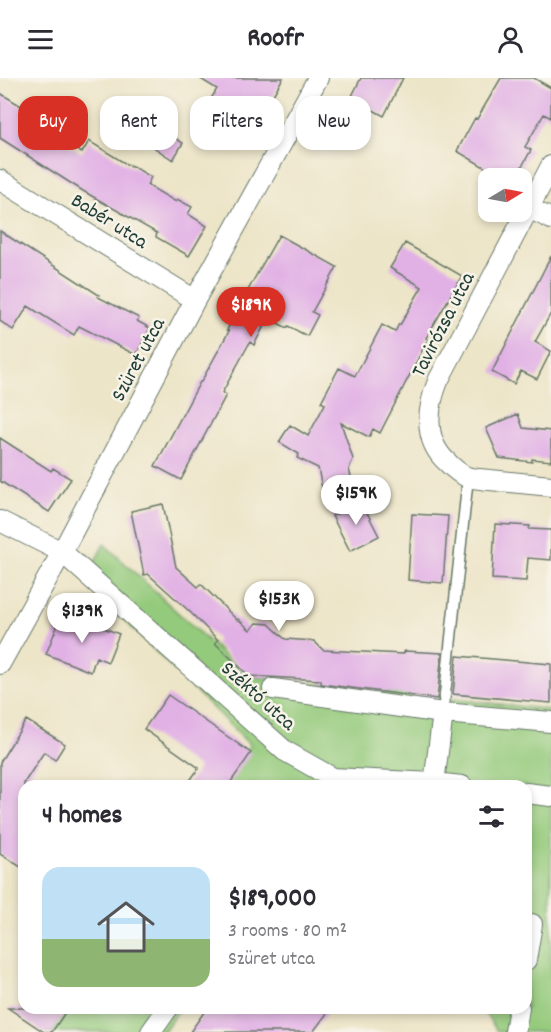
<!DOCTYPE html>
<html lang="en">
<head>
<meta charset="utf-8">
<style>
  :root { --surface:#fff; --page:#f7f7f7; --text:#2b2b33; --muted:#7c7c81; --accent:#d93025 }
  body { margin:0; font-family:Dekko,sans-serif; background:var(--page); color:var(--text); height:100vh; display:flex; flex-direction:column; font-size:22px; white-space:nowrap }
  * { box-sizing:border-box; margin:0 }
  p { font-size:20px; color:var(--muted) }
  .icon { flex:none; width:33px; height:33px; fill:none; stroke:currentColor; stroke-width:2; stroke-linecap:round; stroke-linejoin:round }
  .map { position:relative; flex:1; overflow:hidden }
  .sheet { position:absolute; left:18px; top:702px; width:514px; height:234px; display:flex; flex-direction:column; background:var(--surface); border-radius:18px; box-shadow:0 3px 9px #0003 }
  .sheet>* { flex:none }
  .hud { position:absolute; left:18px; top:18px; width:516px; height:54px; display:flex; gap:12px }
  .needle { width:39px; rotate:80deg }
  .tools { position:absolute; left:478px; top:90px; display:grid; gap:12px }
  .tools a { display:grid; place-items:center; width:54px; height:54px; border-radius:12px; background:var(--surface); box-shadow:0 3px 9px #0003; font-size:30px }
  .price { position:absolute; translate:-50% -51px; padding:0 14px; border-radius:21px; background:#fff; color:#222; font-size:20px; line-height:39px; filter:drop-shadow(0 2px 3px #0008) }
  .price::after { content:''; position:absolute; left:50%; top:36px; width:18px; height:14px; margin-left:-9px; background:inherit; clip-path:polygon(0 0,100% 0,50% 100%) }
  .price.current { background:var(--accent); color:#fff }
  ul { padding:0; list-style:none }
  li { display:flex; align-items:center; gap:18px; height:150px; padding:0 24px }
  li span { display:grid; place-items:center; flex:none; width:168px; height:120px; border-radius:18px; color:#555 }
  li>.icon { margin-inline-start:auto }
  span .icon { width:72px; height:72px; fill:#fffc; stroke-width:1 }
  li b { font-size:26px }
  h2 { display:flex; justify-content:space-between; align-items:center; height:72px; padding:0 24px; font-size:26px }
  .chip { padding:0 21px; border-radius:18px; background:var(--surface); box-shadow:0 3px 9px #0003; font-size:21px; line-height:54px }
  .chip.current { background:var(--accent); color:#fff }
  header { display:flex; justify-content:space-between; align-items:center; height:78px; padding:0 24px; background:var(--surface); font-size:27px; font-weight:700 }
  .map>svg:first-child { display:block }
  .green { fill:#94ca7c; stroke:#5a8458; stroke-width:1.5 }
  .building { fill:#e1b0e5 }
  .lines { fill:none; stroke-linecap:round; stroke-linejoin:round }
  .lane-casing { stroke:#677868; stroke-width:13 }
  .street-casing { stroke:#677868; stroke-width:22 }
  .lane { stroke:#fff; stroke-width:10 }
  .street { stroke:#fff; stroke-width:20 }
  .labels { text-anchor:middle; stroke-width:5; stroke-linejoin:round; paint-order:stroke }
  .street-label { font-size:21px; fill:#1f3d34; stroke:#f7f3e8 }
</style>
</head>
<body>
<header><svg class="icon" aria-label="menu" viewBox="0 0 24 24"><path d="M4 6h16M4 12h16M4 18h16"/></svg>Roofr<svg class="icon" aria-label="person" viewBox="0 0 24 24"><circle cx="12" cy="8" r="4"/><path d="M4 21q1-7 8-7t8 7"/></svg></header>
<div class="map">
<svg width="551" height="954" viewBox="0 0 551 954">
  <rect width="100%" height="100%" fill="#f7f3e8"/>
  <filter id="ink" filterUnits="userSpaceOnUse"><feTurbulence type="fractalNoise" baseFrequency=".0167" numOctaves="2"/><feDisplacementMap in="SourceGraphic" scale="12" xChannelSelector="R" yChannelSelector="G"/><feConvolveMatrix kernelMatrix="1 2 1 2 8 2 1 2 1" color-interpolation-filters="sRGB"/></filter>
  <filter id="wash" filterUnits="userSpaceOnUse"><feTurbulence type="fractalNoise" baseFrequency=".008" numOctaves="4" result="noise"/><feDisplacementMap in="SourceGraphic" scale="24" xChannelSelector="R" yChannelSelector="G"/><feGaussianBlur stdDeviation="1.35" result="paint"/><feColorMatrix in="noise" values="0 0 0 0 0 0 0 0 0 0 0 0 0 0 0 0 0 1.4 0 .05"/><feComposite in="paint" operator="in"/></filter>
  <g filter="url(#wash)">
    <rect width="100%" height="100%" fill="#ede5c8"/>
    <path class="green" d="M104,466l142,132 305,34v322h-53l-17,-24h45v-222h-304l28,-41 -165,-164z
      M64,930h116l-17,24h-116z"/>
    <g id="blocks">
      <path class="building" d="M199,0h84l-21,36 -20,-12 -26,45 -17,-9 16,-26 -9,-5 11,-18z
        M361,0h42l-19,38 -33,-18z
        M501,0h33l17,10v30l-7,-4 -19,33 6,3 -11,20 -2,-1 -6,9 -14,-8 -2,4 -39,-23 18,-33 2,1z
        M0,15l39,24 4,-8 14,9 -4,7 3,3 -5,7 31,18 7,-12 42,26 1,-1 19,11 -4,8 29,17 1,-3 15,8 -4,7 19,12 -18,30 -33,-19 1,-4 -74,-42 -83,-53z
        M165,54l18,11 -10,17 -18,-12z
        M0,153l99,64 -1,2 41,21 -2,3 13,7 -14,27 -57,-29 -5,9 -46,-29 -15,24 -13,-9z
        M279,157l58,32 -25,45 6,3 -11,21 -19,-10 -1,2 -19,-10 -14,27 -4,-3 -28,51 4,2 -45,85 -26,-14 45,-84h1l28,-51 -2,-1 26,-49z
        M405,165l57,33 -36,62 2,1 -48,94 -7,-4 -4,8 -28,-14 12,36 -4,10 3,12 -30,7 -4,-20 -21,-10 2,-4 -20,-12 11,-17 18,11 17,-32 -4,-2 18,-34 16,8 27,-51 13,7 4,-8 1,1 22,-38 -32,-19z
        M551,178v57l-16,29 16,9 -14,28 -16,-8 -7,13 -22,-12z
        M518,336l5,14 28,3v30l-19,-2v3l-33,-4 -13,-30z
        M0,360l51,33 2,-3 18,11 -22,33 -49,-31z
        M361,423l18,35 -29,15 -18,-35z
        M163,426l13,63 22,20 3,-3 36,36 1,-1 12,11 7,-7 12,1 16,15 29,2 9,9 80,4 2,-3 37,2 -5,46 -116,-15v-4l-72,-4 -34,-33 3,-3 -30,-30 -40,-36 -4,1 -13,-64z
        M412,436l36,2 -5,67 -35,-3z
        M495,446l35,2 -1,3 22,1v30l-23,-2 -2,23 -34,-2z
        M60,541l21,9 3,-8 35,14 -11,28 -12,-5 -5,15 -45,-18z
        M457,578l94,8v39l-98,-9z
        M168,617l83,58 -23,33h-42l13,-18 -55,-39z
        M26,642l39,24 -10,16 -11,-8 -20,31v86l-24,-15v-92z
        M8,930h60l-16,24h-8z
        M207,930h124l-18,24h-123z"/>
    </g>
  </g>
  <g filter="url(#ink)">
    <use href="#blocks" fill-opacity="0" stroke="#677868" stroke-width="1.5"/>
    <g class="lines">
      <defs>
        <path id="lane" d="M443,635l25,-236"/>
        <path id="street" d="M551,88l-113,215c-11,28 -15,60 10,82 5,5 12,11 19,14 7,2 16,2 23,3 20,2 41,4 61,6
          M0,102l195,120
          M529,130l22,11
          M0,443l62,31 223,199 48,27 101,5 28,3
          M0,586l62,-112 133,-252 123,-222
          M273,611l170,24 108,9
          M434,705l9,-70
          M526,715l25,3
          M526,882l6,-36
          M151,954l17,-24
          M515,954l4,-24"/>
      </defs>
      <use href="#lane" class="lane-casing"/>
      <use href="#street" class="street-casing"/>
      <use href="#lane" class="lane"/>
      <use href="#street" class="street"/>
    </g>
  </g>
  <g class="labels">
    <g class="street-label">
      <text transform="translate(110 142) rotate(32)" y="7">Babér utca</text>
      <text transform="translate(442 246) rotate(-63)" y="7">Tavirózsa utca</text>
      <text transform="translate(137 281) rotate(-62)" y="7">Szüret utca</text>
      <text transform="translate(259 617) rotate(42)" y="7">Széktó utca</text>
    </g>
  </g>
</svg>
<div class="tools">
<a><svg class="needle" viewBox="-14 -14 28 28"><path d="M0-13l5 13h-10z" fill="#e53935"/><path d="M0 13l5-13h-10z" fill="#7c7c81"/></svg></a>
</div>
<b class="price current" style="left:251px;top:260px">$189K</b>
<b class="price" style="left:356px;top:448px">$159K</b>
<b class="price" style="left:279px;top:554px">$153K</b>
<b class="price" style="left:82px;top:566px">$139K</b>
<div class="hud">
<a class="chip current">Buy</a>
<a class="chip">Rent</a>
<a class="chip">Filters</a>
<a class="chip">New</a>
</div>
<section class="sheet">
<h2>4 homes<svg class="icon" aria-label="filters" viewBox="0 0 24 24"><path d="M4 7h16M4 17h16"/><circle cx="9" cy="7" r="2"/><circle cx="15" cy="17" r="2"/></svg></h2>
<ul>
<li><span style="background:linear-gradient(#bfe0f5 60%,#8fb573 0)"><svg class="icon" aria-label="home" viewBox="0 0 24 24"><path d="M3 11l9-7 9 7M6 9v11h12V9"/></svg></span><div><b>$189,000</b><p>3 rooms · 80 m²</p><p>Szüret utca</p></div></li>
</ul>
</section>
</div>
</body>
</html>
